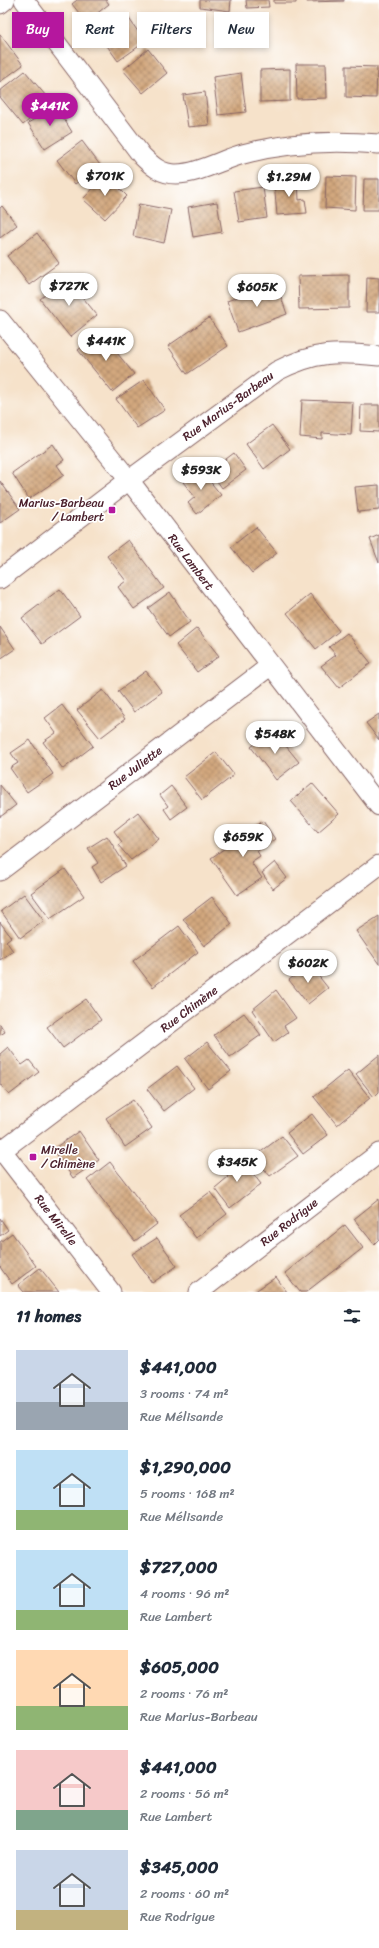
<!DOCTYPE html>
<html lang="en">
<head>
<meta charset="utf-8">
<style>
  :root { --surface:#fff; --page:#f6f6f7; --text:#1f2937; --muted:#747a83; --accent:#b5179e }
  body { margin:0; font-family:Sriracha,sans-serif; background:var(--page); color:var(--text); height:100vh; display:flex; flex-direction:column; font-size:15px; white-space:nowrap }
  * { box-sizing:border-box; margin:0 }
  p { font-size:13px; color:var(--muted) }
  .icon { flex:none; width:22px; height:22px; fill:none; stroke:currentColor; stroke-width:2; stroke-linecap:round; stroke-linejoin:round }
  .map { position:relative; height:1292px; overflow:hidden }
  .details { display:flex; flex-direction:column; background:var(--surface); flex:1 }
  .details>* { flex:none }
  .top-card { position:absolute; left:12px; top:12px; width:355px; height:36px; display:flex; gap:8px }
  .price { position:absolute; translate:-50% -34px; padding:0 9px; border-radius:14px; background:#fff; color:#222; font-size:13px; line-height:26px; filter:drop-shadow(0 1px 2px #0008) }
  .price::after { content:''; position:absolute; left:50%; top:24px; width:12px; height:9px; margin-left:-6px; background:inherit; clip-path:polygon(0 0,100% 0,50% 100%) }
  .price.current { background:var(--accent); color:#fff }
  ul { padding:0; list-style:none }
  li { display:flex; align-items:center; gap:12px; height:100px; padding:0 16px }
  li span { display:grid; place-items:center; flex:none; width:112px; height:80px; border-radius:0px; color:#555 }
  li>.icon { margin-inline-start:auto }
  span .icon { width:48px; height:48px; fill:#fffc; stroke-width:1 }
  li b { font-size:17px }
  h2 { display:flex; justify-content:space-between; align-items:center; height:48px; padding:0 16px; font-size:17px }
  .chip { padding:0 14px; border-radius:0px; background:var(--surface); box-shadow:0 2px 6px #0003; font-size:14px; line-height:36px }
  .chip.current { background:var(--accent); color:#fff }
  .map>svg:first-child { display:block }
  .building { fill:url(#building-cross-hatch) }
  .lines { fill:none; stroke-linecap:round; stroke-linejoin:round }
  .minor-casing { stroke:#866363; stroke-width:21 }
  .minor { stroke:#fff; stroke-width:19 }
  .poi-dot { fill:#b5179e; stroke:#fff; stroke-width:1.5 }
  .labels { text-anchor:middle; stroke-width:3.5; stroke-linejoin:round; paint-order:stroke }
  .street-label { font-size:12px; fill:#4a1f2b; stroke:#fff }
  .poi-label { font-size:12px; fill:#4a1f2b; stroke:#fff; text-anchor:end }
</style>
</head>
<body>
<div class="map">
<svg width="379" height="1292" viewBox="0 0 379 1292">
  <defs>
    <pattern id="building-cross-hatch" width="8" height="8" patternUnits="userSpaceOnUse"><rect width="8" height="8" fill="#d2a77e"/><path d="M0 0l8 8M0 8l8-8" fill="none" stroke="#ac8767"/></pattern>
  </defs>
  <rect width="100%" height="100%" fill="#fff"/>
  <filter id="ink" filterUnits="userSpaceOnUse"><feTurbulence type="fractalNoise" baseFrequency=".025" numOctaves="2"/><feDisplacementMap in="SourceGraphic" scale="8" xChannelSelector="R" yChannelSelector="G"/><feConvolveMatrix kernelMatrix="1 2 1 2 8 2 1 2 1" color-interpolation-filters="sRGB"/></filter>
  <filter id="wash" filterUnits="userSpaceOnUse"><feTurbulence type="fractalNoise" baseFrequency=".012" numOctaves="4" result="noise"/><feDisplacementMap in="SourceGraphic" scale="16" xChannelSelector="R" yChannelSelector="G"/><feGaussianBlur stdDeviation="0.9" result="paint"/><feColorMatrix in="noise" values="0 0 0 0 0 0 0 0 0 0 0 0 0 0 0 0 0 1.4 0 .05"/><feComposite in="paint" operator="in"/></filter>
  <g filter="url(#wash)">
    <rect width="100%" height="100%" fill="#f6e2ca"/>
    <g id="blocks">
      <path class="building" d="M77,0h29l3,4 -23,18 -14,-18z
        M200,0h31l-1,11 -30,-4z
        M246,0h22l1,7 -22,1z
        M274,0h22v3h-22z
        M307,0h37v1l-37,1z
        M128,17l17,25 -27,19 -18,-25z
        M0,34l23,31 -23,17z
        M148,49l19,24 -24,20 -20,-23z
        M296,64h30l1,34 -30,1z
        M346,66l31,1 -1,31 -30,-1z
        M290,69v32l-30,1v-32z
        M25,71l21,25 -15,12 5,6 -13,11 -23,-28v-6z
        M241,73l5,39 -28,3 -5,-38z
        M205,92l4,33 -21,2 -5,-32z
        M56,106l16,26 -27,17 -17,-26z
        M82,141l18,24 -25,19 -18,-24z
        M106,175l21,21 -22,23 -22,-20z
        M326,176l30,1 -1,33 -30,-2z
        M364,179h15v31h-16z
        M298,180l1,20 6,-1 2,14 -30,2 -3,-33z
        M263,187l4,31 -28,4 -5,-31z
        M217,202l5,30 -29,5 -5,-30z
        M139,204l32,6 -7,33 -31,-7z
        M2,206l15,19 -17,13v-30z
        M37,233l22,30 -30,22 -22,-29z
        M349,275v33l-50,1 -1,-33z
        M367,277l12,1v34h-13z
        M67,278l30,37 -27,22 -30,-38z
        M276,283l11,31 -49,18 -11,-31z
        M209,318l19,28 -41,28 -19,-28z
        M100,332l34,42 -22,18 -34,-42z
        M144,380l21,30 -28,18 -21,-29z
        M302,400l51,2 -2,33 -29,-2v6l-22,-2z
        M361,405h18v27l-19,-1z
        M272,425l18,24 -26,20 -18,-25z
        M53,444l11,16 -7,5 7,10 -35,24 -17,-26z
        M234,453l12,17 -24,18 -12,-17z
        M200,469l21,26 -24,19 -9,-11 7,-6 -12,-15z
        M0,481l20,28 -20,14z
        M379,485v25l-21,2 -3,-25z
        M256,527l21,26 -25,20 -21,-26z
        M379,535v28l-9,-24z
        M128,540l36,48 -30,21 -16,-22 8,-6 -19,-25z
        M60,589l20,27 -38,28 -20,-26z
        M170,592l20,30 -21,15 -21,-29z
        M310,594l29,37 -23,18 -29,-36z
        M0,627l15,22 -15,10z
        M197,628l22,28 -22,16 -21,-27z
        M347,633l24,30 -32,25 -18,-22 15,-11 -7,-8z
        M146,671l16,21 -28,20 -16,-21z
        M103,690l22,29 -25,19 -23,-28z
        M62,705l31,41 -30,23 -20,-27 13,-9 -11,-15z
        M379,714v26l-13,-17z
        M273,730l26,32 -23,18 -25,-33z
        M30,740l23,34 -26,18 -17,-24 8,-5 -7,-10z
        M216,752l18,23 -32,25 -18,-23z
        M312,783l27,31 -21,18 -27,-31z
        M0,785l16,20 -16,12z
        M171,786l16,21 -16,12 -7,-10 4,-3 -8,-11z
        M138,812l21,27 -28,21 -13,-15 4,-3 -8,-11z
        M263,821l12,18 -18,12 3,5 -9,6 11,16 -25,17 -26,-37z
        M107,836l19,30 -25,16 -9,-15 6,-4 -10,-15z
        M275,862l12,16 -14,11 -11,-16z
        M65,869l19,27 -34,23 -19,-26z
        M24,894l20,27 -24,17 -19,-27z
        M212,897l20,27 -28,22 -21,-27z
        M379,916v48l-23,-33z
        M0,922l11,15 -5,4 7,10 -13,9z
        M179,926l19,26 -45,35 -20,-26z
        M309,964l19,24 -20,16 -19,-24z
        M276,990l20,28 -12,8 4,6 -14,10 -22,-32z
        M86,999l15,21 -38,28 -16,-21z
        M244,1013l17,22 -31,22 -16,-22z
        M0,1024l5,8 -5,3z
        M207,1042l24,29 -23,18 -23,-30z
        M8,1047l14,18 7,-5 10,12 -30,23 -9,-11v-30z
        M379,1055v37l-5,5 -18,-23z
        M177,1066l17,22 -30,23 -17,-22z
        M348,1070l22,28 -33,27 -23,-28z
        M133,1100l19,28 -27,19 -19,-29z
        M312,1114l16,21 -25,19 -16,-21z
        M79,1131l20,29 -26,18 -20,-29z
        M282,1136l16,20 -28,20 -16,-19z
        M240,1157l21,27 -31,24 -15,-20 13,-11 -5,-7z
        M110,1162l47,62 -22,17 -48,-61z
        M210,1192l17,22 -31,24 -17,-23z
        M379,1199v40l-5,5 -20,-25z
        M0,1218l8,12 -8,6z
        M345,1225l18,23 -57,44h-6l-15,-19z
        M12,1233l24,33 -24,18 -12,-17v-25z
        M157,1238l20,28 -25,17 -20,-29z
        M40,1268l19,24h-35l-6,-7z
        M276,1277l11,15h-33z"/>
    </g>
  </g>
  <g filter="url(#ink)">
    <use href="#blocks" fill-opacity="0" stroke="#866363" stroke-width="1"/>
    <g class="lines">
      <defs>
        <path id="minor" d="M24,0l118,156c10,10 19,18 34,18 22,0 45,-14 67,-20 44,-12 90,-14 136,-10
          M0,4l5,-4
          M0,320l129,160 250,326
          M0,579l129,-99 148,-109c39,-20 59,-19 102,-15
          M0,871l270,-205
          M0,1148l111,144
          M0,1152l379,-287
          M199,1292l180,-139"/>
      </defs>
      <use href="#minor" class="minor-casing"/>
      <use href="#minor" class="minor"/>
    </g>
  </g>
  <g class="poi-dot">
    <rect x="108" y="506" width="8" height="8" rx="2"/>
    <rect x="29" y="1153" width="8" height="8" rx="2"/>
  </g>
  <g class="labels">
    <g class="street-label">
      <text transform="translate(228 406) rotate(-36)" y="4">Rue Marius-Barbeau</text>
      <text transform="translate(191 562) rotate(53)" y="4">Rue Lambert</text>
      <text transform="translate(135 768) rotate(-37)" y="4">Rue Juliette</text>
      <text transform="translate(189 1009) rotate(-37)" y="4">Rue Chimène</text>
      <text transform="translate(56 1220) rotate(52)" y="4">Rue Mirelle</text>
      <text transform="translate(289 1222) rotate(-38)" y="4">Rue Rodrigue</text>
    </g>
    <g class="poi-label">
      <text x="104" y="507">Marius-Barbeau<tspan x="104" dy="14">/ Lambert</tspan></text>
      <text x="41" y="1154" text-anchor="start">Mirelle<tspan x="41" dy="14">/ Chimène</tspan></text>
    </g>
  </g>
</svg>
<b class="price current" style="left:50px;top:127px">$441K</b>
<b class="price" style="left:105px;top:197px">$701K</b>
<b class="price" style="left:289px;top:198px">$1.29M</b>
<b class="price" style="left:69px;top:307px">$727K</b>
<b class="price" style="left:257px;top:308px">$605K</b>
<b class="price" style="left:106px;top:362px">$441K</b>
<b class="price" style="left:201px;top:491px">$593K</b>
<b class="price" style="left:275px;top:755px">$548K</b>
<b class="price" style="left:243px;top:858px">$659K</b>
<b class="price" style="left:308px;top:984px">$602K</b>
<b class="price" style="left:237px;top:1183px">$345K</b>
<div class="top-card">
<a class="chip current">Buy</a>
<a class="chip">Rent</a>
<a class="chip">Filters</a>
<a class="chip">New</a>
</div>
</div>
<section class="details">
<h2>11 homes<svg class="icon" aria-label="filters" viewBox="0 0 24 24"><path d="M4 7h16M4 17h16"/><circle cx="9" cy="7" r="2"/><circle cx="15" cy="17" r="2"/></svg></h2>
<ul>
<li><span style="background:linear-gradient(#c9d6e8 65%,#9aa5b1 0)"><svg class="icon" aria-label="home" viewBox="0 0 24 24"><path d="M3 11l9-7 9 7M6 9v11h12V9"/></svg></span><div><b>$441,000</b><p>3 rooms · 74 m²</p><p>Rue Mélisande</p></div></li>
<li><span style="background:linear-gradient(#bfe0f5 75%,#8fb573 0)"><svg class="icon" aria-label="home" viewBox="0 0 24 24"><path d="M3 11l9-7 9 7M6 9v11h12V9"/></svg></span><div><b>$1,290,000</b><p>5 rooms · 168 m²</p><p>Rue Mélisande</p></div></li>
<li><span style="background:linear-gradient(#bfe0f5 75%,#8fb573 0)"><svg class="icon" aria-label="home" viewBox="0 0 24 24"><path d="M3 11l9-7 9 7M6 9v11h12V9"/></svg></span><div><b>$727,000</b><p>4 rooms · 96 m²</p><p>Rue Lambert</p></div></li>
<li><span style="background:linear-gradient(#ffd9b3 70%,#8fb573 0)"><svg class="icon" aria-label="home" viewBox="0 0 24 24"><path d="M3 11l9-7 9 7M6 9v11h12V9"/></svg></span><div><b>$605,000</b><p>2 rooms · 76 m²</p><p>Rue Marius-Barbeau</p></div></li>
<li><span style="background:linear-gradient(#f6c9c9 75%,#7fa58c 0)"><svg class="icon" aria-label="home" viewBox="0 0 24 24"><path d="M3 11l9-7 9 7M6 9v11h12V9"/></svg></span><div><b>$441,000</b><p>2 rooms · 56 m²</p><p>Rue Lambert</p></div></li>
<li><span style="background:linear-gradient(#c9d6e8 75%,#c2b280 0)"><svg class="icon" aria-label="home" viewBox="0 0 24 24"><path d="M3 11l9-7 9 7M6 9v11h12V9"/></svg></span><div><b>$345,000</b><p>2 rooms · 60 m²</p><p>Rue Rodrigue</p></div></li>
</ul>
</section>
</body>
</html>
